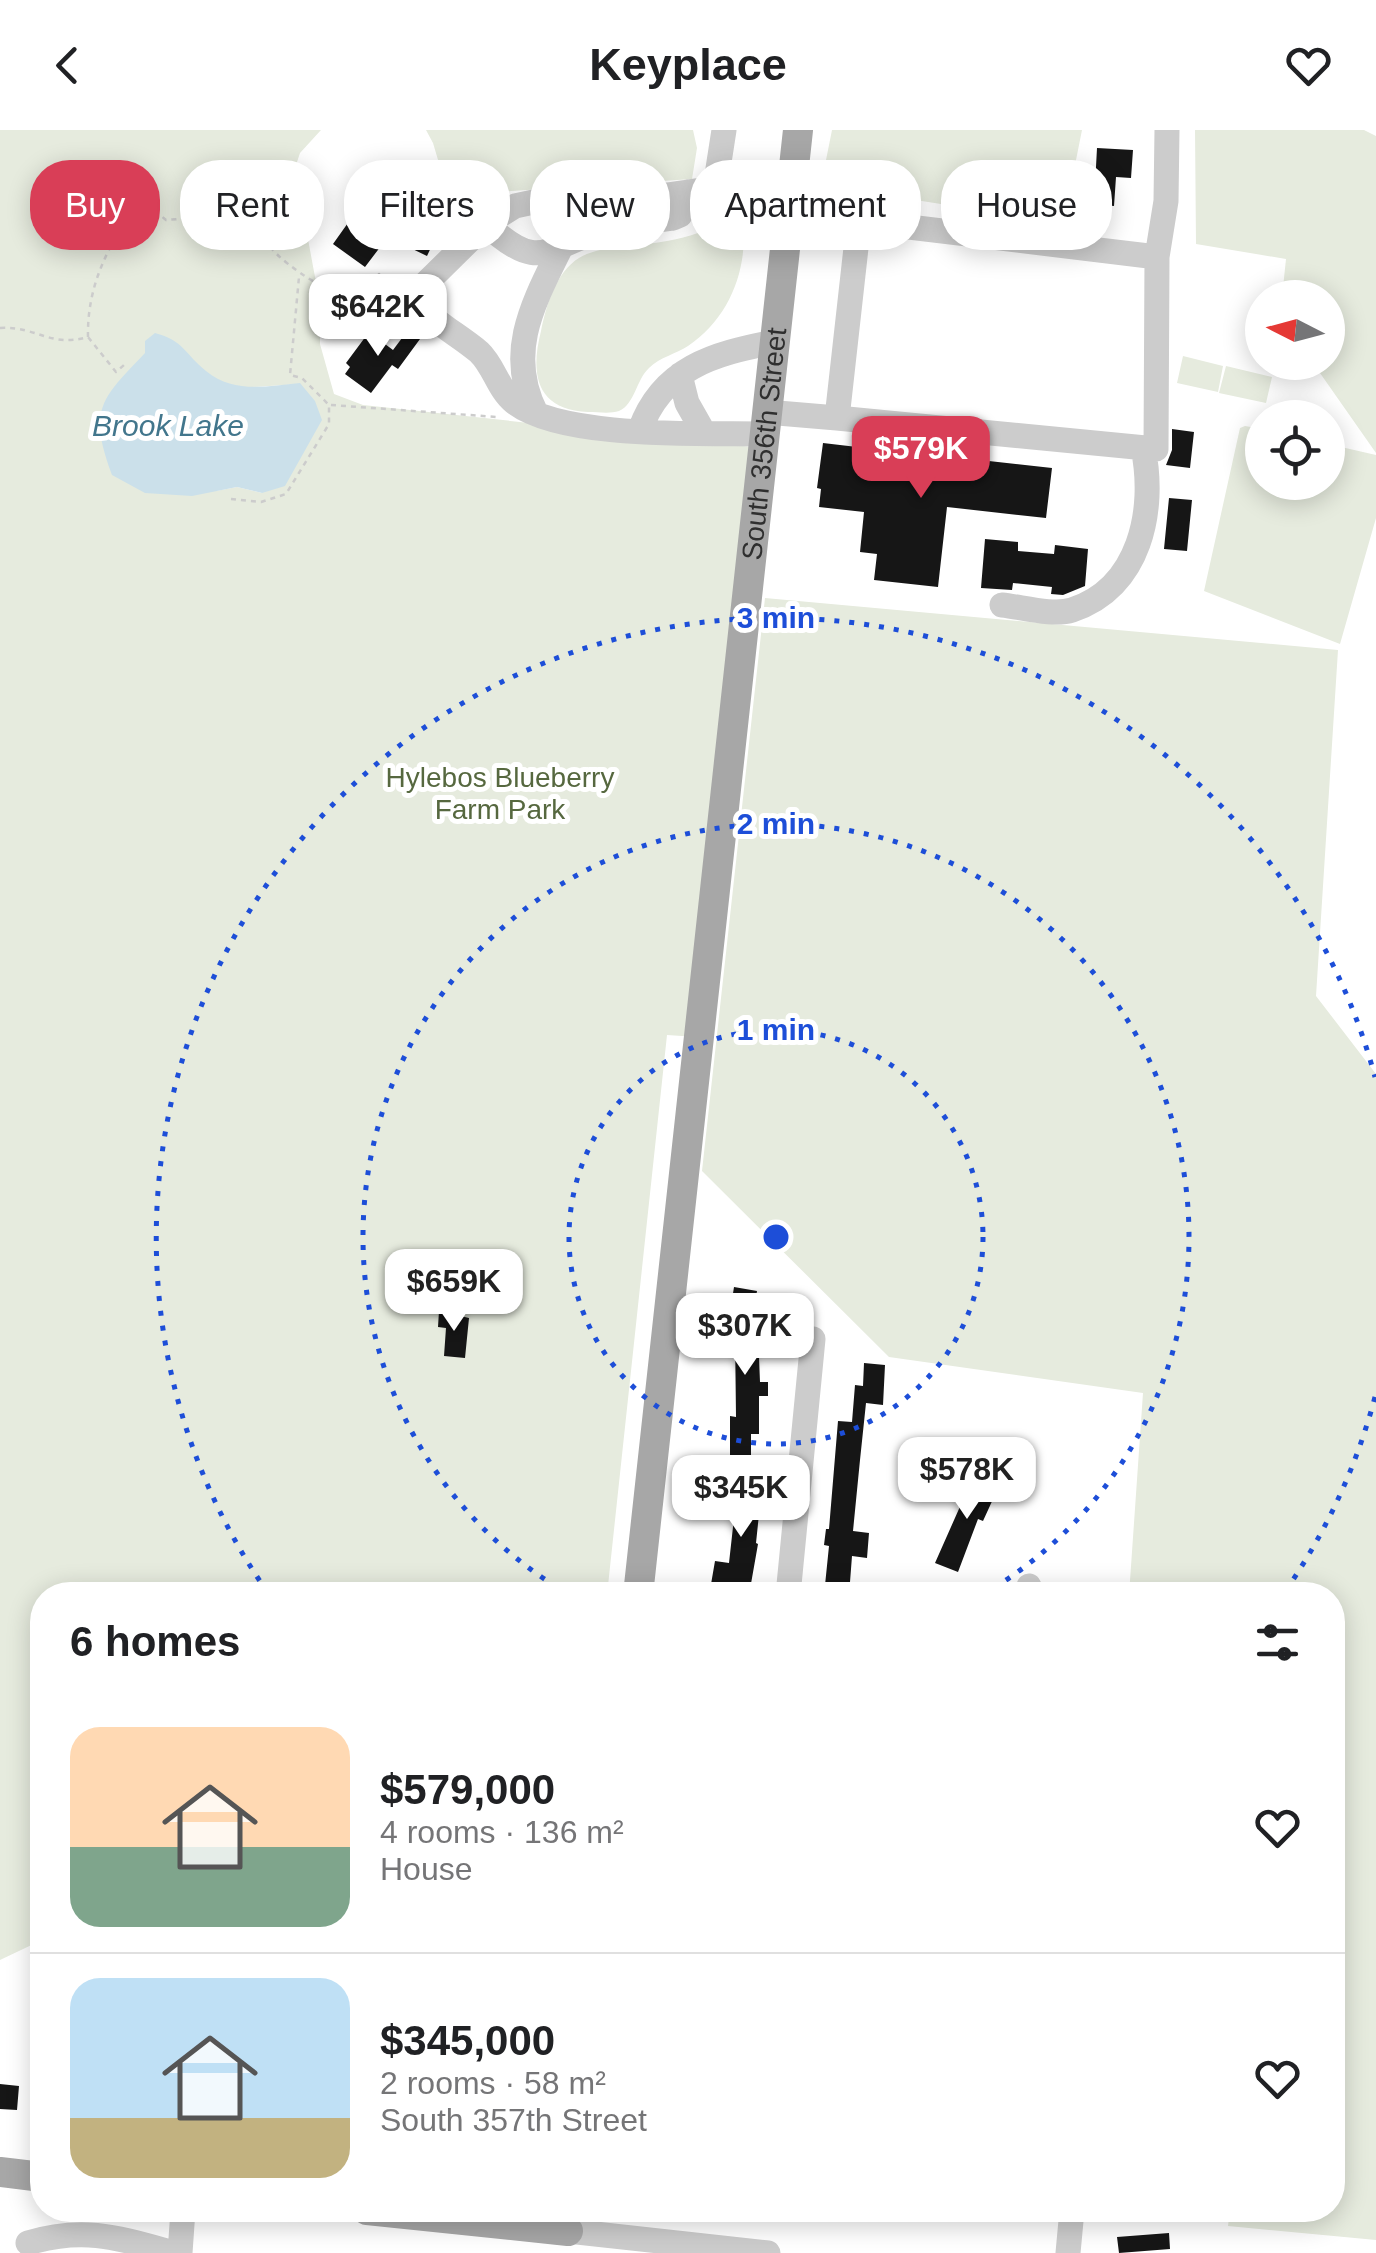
<!DOCTYPE html>
<html lang="en">
<head>
<meta charset="utf-8">
<style>
  :root { --surface:#fff; --page:#f6f6f6; --text:#202124; --muted:#757577; --line:#e0e0e0; --accent:#d93e57 }
  body { margin:0; font-family:Helvetica,sans-serif; background:var(--page); color:var(--text); height:100vh; display:flex; flex-direction:column; font-size:38px; white-space:nowrap }
  * { box-sizing:border-box; margin:0 }
  p { font-size:32px; color:var(--muted) }
  .icon { flex:none; width:55px; height:55px; fill:none; stroke:currentColor; stroke-width:2; stroke-linecap:round; stroke-linejoin:round }
  .map { position:relative; flex:1; overflow:hidden }
  .sheet { position:absolute; left:30px; top:1452px; width:1315px; height:640px; display:flex; flex-direction:column; background:var(--surface); border-radius:40px; box-shadow:0 5px 25px #0003 }
  .sheet>* { flex:none }
  .guide { position:absolute; left:30px; top:30px; width:1318px; height:90px; display:flex; gap:20px }
  .needle { width:65px; rotate:276deg }
  .fabs { position:absolute; left:1245px; top:150px; display:grid; gap:20px }
  .fabs a { display:grid; place-items:center; width:100px; height:100px; border-radius:50%; background:var(--surface); box-shadow:0 5px 25px #0003; font-size:50px }
  .price { position:absolute; translate:-50% -85px; padding:0 22px; border-radius:20px; background:#fff; color:#222; font-size:32px; line-height:65px; filter:drop-shadow(0 2px 5px #0008) }
  .price::after { content:''; position:absolute; left:50%; top:60px; width:30px; height:22px; margin-left:-15px; background:inherit; clip-path:polygon(0 0,100% 0,50% 100%) }
  .price.selected { background:var(--accent); color:#fff }
  ul { padding:0; list-style:none }
  li { display:flex; align-items:center; gap:30px; height:250px; padding:0 40px }
  li+li { border-top:2px solid var(--line) }
  li span { display:grid; place-items:center; flex:none; width:280px; height:200px; border-radius:30px; color:#555 }
  li>.icon { margin-inline-start:auto }
  span .icon { width:120px; height:120px; fill:#fffc; stroke-width:1 }
  li b { font-size:42px }
  h2 { display:flex; justify-content:space-between; align-items:center; height:120px; padding:0 40px; font-size:42px }
  .chip { padding:0 35px; border-radius:40px; background:var(--surface); box-shadow:0 5px 25px #0003; font-size:35px; line-height:90px }
  .chip.selected { background:var(--accent); color:#fff }
  header { display:flex; justify-content:space-between; align-items:center; height:130px; padding:0 40px; background:var(--surface); font-size:45px; font-weight:600 }
  .map>svg:first-child { display:block }
  .green { fill:#e6ebde; fill-rule:evenodd }
  .water { fill:#cbe0ea }
  .building { fill:#161616 }
  .lines { fill:none; stroke-linecap:round; stroke-linejoin:round }
  .path { stroke:#ccc; stroke-width:2.5; stroke-dasharray:5 5; stroke-linecap:butt }
  .minor { stroke:#ccc; stroke-width:25 }
  .major { stroke:#a7a7a7; stroke-width:30 }
  .ring { fill:none; stroke:#1d4ed8; stroke-width:5; stroke-dasharray:5 10 }
  .labels { text-anchor:middle; stroke-width:10; stroke-linejoin:round; paint-order:stroke }
  .street-label { font-size:28px; fill:#2f2f2f; stroke:#fff }
  .park-label { font-size:28px; fill:#56683f; stroke:#fff }
  .water-label { font-size:30px; font-style:italic; fill:#42768c; stroke:#fff }
  .centre { fill:#1d4ed8; stroke:#fff; stroke-width:5 }
  .ring-label { font-size:30px; text-anchor:middle; font-weight:bold; fill:#1d4ed8; stroke:#fff; stroke-width:10; stroke-linejoin:round; paint-order:stroke }
</style>
</head>
<body>
<header><svg class="icon" aria-label="back" viewBox="0 0 24 24"><path d="M15 5l-7 7 7 7"/></svg>Keyplace<svg class="icon" aria-label="heart" viewBox="0 0 24 24"><path d="M12 20l-8-8c-3-5 5-10 8-4 3-6 11-1 8 4z"/></svg></header>
<div class="map">
<svg width="1376" height="2123" viewBox="0 0 1376 2123">
  <rect width="100%" height="100%" fill="#fff"/>
  <path class="green" d="M0,0h321l-21,23 -12,36 17,34 15,81v40l14,50 29,11 399,43 -65,589 -30,-2 -60,560h-565v345l-42,20zM226,253l12,5 62,-4 -38,109 -25,-6 -21,4z
    M426,0h267l4,18 -5,31 -209,14 -39,-13 -11,-37z
    M832,0h250l-10,50 1,45 -252,-40z
    M1195,0h169l12,6v317l-63,-90 15,-1v-64l-46,-1 4,-38 -90,-15z
    M720,95l15,1 9,9c0,44 -18,85 -56,111 -12,8 -28,11 -39,22 -13,12 -14,36 -30,43 -9,3 -21,1 -31,1 -52,-2 -58,-38 -47,-81 5,-25 15,-59 38,-73 22,-13 57,-12 82,-16 20,-3 39,-9 59,-17z
    M1183,226l40,10 -5,26 -41,-9z
    M1226,236l46,11 -6,26 -47,-10z
    M1245,296l17,3v53h66v-38l48,11v63l-36,126 -136,-53 36,-163z
    M765,468l573,52 -22,346 60,78v1166l-148,-14 2,-16h102v-615h-203l14,-202 -254,-36 -187,-186z"/>
  <path class="water" d="M155,203c28,7 30,21 51,38 28,23 60,15 94,12l15,18 7,19 -37,66 -23,7 -25,-6 -45,9 -47,-3 -33,-18c-24,-65 -12,-75 33,-122v-12z"/>
  <path class="building" d="M1097,18l36,2 -2,28 -15,-1 -2,29 -20,-2z
    M390,33l25,12 -19,36 -24,-12z
    M355,83l32,25 -22,29 -32,-23z
    M406,95l29,14 -8,17 -29,-14z
    M408,200l12,9 -22,30 -6,-4 -21,28 -26,-19 5,-7 -4,-4 23,-31 24,18z
    M1172,299l22,3 -4,36 -24,-3 6,-15z
    M823,313l51,6 35,-1 35,4v4l108,12 -6,50 -99,-11 -9,80 -64,-7 3,-26 -17,-2 4,-40 -45,-5 2,-18 -4,-1z
    M1169,368l23,2 -5,51 -23,-2z
    M985,409l33,3v9l36,3 1,-9 33,4 -3,37 -22,9 -12,-1 1,-7 -39,-4 -1,7 -31,-2z
    M734,1157l23,4 -11,66h13l1,25h8v14h-9v38h-8v29l-21,-1v-46l6,1 -1,-84 -8,-1z
    M439,1181l30,7 -4,40 -21,-2 2,-28 -8,-1z
    M864,1233l21,2 -2,40 -17,-2 -6,57 -7,71 16,2 -2,25 -15,-2 -3,39h-25l5,-49 -5,-1 2,-16h3l9,-108 14,1 3,-37 8,1z
    M739,1343l24,3 -7,67 2,1 -9,51 -39,-5 5,-29 14,2z
    M974,1345l25,11 -16,35 -5,-2 -20,53 -23,-9z
    M0,1954l19,2 -2,24 -17,-1z
    M1169,2103l1,16 -51,4 -2,-16z"/>
  <g class="lines">
    <path class="path" d="M0,198c37,-2 50,20 88,9l28,35 8,-7
      M88,207c-1,-49 18,-88 46,-128h19l13,11c27,-2 69,-8 92,10 6,5 9,14 14,19 13,16 66,53 86,47 9,-3 15,-15 21,-22l18,14
      M331,275l166,12
      M231,369l30,3 25,-8 43,-70v-19l-27,-27 -12,-3 9,-98"/>
    <path class="minor" d="M724,0l-9,58 75,8
      M715,58l-48,7h-101l-51,11 -29,18 -67,66v14c17,20 40,31 60,48 15,14 19,37 35,50 47,37 189,31 249,32
      M788,81l71,10
      M486,94c55,51 59,22 118,6 22,-6 46,-9 69,-12l7,-3 7,-23
      M680,245l7,28 17,30
      M766,282l71,6 22,-197 298,36 9,-56 1,-71
      M536,283c-31,-61 -2,-111 25,-166
      M837,288l319,31 1,-192
      M640,300c22,-62 73,-76 134,-88
      M1002,475c20,2 51,11 70,5 68,-22 84,-100 71,-162
      M788,1465l25,-256
      M1028,1465l1,-9
      M568,2101l200,22
      M28,2113c56,-17 91,-5 146,10
      M180,2123l3,-43
      M1068,2123l4,-43"/>
    <g class="major">
      <path id="s1" d="M638,1465l160,-1465"/>
      <path d="M0,2042l42,5"/>
      <path d="M367,2080l201,21"/>
    </g>
  </g>
  <g class="ring">
    <circle cx="776" cy="1107" r="207"/>
    <path d="M570 1465A413 413 0 1 1 982 1465"/>
    <path d="M1375 1267A620 620 0 0 1 1284 1463M268 1463A620 620 0 1 1 1375 947"/>
  </g>
  <g class="labels">
    <g class="street-label">
      <text dy="10" stroke="none"><textPath href="#s1" startOffset="1158">South 356th Street</textPath></text>
    </g>
    <g class="park-label">
      <text x="500" y="657">Hylebos Blueberry<tspan x="500" dy="32">Farm Park</tspan></text>
    </g>
    <g class="water-label">
      <text x="168" y="306">Brook Lake</text>
    </g>
  </g>
  <circle cx="776" cy="1107" r="15" class="centre"/>
  <g class="ring-label">
    <text x="776" y="498">3 min</text>
    <text x="776" y="704">2 min</text>
    <text x="776" y="910">1 min</text>
  </g>
</svg>
<div class="fabs">
<a><svg class="needle" viewBox="-14 -14 28 28"><path d="M0-13l5 13h-10z" fill="#e53935"/><path d="M0 13l5-13h-10z" fill="#757577"/></svg></a>
<a><svg class="icon" aria-label="locate" viewBox="0 0 24 24"><circle cx="12" cy="12" r="6"/><path d="M12 2v4M12 18v4M2 12h4M18 12h4"/></svg></a>
</div>
<b class="price" style="left:378px;top:229px">$642K</b>
<b class="price selected" style="left:921px;top:371px">$579K</b>
<b class="price" style="left:454px;top:1204px">$659K</b>
<b class="price" style="left:745px;top:1248px">$307K</b>
<b class="price" style="left:967px;top:1392px">$578K</b>
<b class="price" style="left:741px;top:1410px">$345K</b>
<div class="guide">
<a class="chip selected">Buy</a>
<a class="chip">Rent</a>
<a class="chip">Filters</a>
<a class="chip">New</a>
<a class="chip">Apartment</a>
<a class="chip">House</a>
</div>
<section class="sheet">
<h2>6 homes<svg class="icon" aria-label="filters" viewBox="0 0 24 24"><path d="M4 7h16M4 17h16"/><circle cx="9" cy="7" r="2"/><circle cx="15" cy="17" r="2"/></svg></h2>
<ul>
<li><span style="background:linear-gradient(#ffd9b3 60%,#7fa58c 0)"><svg class="icon" aria-label="home" viewBox="0 0 24 24"><path d="M3 11l9-7 9 7M6 9v11h12V9"/></svg></span><div><b>$579,000</b><p>4 rooms · 136 m²</p><p>House</p></div><svg class="icon" aria-label="heart" viewBox="0 0 24 24"><path d="M12 20l-8-8c-3-5 5-10 8-4 3-6 11-1 8 4z"/></svg></li>
<li><span style="background:linear-gradient(#bfe0f5 70%,#c2b280 0)"><svg class="icon" aria-label="home" viewBox="0 0 24 24"><path d="M3 11l9-7 9 7M6 9v11h12V9"/></svg></span><div><b>$345,000</b><p>2 rooms · 58 m²</p><p>South 357th Street</p></div><svg class="icon" aria-label="heart" viewBox="0 0 24 24"><path d="M12 20l-8-8c-3-5 5-10 8-4 3-6 11-1 8 4z"/></svg></li>
</ul>
</section>
</div>
</body>
</html>
